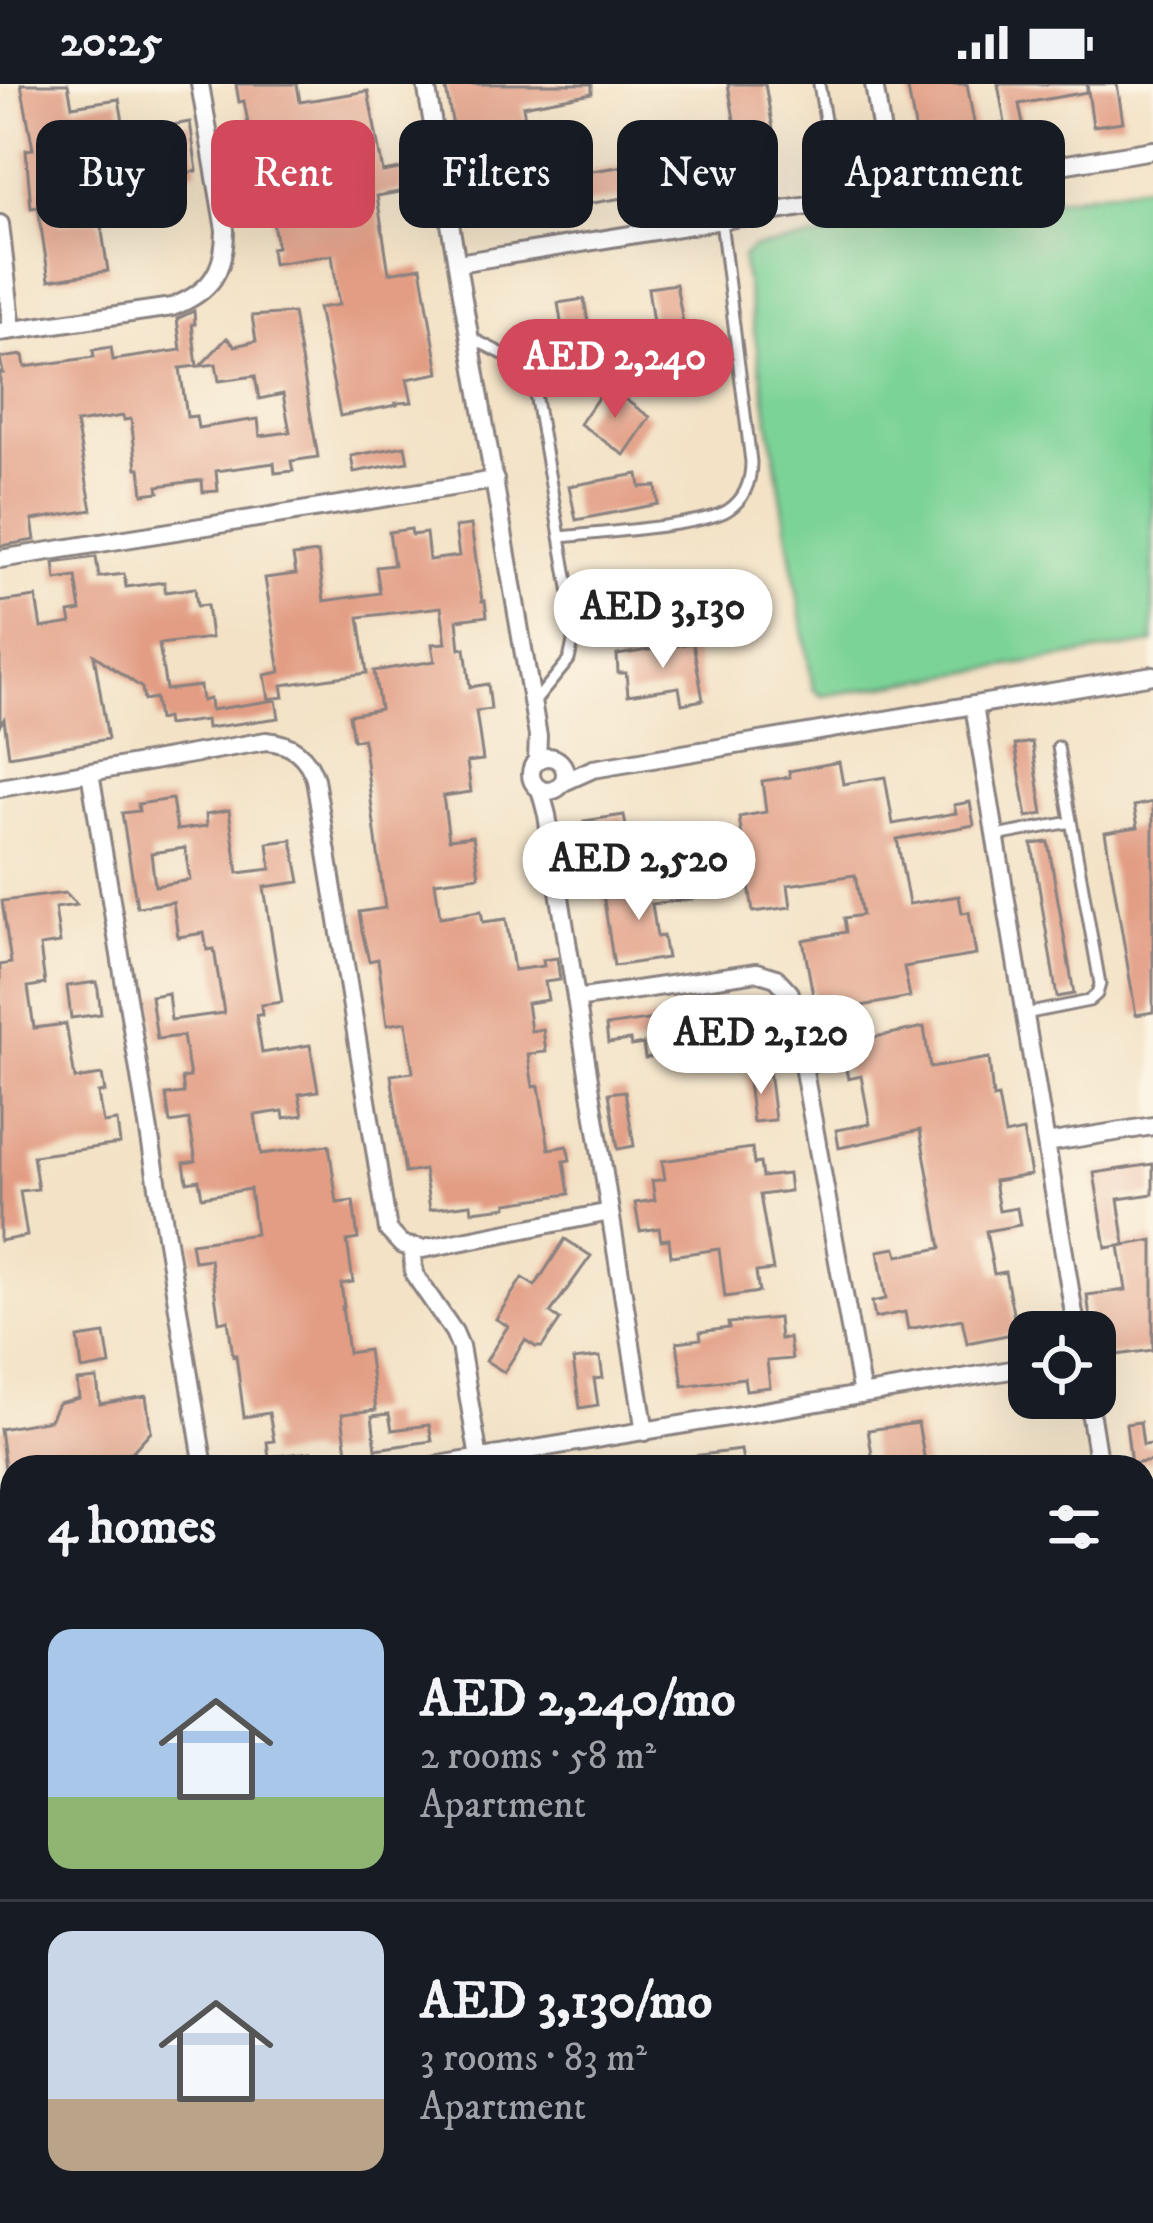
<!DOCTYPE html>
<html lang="en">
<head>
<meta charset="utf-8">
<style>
  :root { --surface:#171b24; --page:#242831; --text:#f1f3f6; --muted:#9ea1a6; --line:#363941; --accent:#d1495b }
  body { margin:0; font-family:"IM FELL DW Pica",serif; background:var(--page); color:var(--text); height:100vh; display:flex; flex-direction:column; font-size:45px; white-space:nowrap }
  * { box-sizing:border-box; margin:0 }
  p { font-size:39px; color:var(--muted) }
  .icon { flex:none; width:66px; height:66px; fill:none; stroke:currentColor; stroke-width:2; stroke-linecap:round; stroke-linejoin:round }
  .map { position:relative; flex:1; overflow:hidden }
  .details { position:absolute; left:0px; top:1371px; width:1155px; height:768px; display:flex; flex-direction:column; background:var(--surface); border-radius:36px 36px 0 0; box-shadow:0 12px 48px #0002 }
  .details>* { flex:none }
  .banner { position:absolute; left:36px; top:36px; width:1083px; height:108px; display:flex; gap:24px }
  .tools { position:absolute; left:1008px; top:1227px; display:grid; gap:24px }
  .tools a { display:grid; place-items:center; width:108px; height:108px; border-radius:24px; background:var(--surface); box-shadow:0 12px 48px #0002; font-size:60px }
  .price { position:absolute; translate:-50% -102px; padding:0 27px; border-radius:42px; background:#fff; color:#222; font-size:39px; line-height:78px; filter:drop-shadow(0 3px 6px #0008) }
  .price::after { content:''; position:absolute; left:50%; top:72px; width:36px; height:27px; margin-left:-18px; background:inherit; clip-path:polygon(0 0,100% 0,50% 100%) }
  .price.on { background:var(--accent); color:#fff }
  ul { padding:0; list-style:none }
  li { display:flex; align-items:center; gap:36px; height:300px; padding:0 48px }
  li+li { border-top:3px solid var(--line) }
  li span { display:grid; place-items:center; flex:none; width:336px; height:240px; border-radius:24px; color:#555 }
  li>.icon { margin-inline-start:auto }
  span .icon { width:144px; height:144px; fill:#fffc; stroke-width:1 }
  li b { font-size:51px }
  h2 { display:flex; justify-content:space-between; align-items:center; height:144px; padding:0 48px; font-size:51px }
  .tag { padding:0 42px; border-radius:24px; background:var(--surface); box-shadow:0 12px 48px #0002; font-size:42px; line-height:108px }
  .tag.on { background:var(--accent); color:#fff }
  .status { display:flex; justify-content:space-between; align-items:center; height:84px; padding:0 60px; background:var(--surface); direction:ltr }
  .status svg { height:33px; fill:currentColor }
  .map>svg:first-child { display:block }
  .green { fill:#7bd397; stroke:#4e7a69; stroke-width:3 }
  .building { fill:#e29d84; fill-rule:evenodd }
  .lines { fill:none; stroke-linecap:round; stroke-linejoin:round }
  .lane-casing { stroke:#8a8280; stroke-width:15 }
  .street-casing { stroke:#8a8280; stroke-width:22 }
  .secondary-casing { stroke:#8a8280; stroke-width:30 }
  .lane { stroke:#fff; stroke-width:9 }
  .street { stroke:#fff; stroke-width:16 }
  .secondary { stroke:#fff; stroke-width:24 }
</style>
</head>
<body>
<div class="status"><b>20:25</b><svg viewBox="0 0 49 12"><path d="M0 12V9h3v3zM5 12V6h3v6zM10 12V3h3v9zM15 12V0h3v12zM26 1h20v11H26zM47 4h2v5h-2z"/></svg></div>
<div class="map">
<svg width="1153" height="2139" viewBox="0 0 1153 2139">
  <rect width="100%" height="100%" fill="#fcf5e5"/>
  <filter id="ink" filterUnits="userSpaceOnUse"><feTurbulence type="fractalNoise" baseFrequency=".00833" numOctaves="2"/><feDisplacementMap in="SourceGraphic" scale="24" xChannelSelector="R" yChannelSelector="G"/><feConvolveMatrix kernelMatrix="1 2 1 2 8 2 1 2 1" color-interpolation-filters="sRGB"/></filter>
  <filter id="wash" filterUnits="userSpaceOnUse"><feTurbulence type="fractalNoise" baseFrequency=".004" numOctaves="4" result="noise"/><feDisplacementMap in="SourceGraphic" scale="48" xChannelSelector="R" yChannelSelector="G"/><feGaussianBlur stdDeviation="2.7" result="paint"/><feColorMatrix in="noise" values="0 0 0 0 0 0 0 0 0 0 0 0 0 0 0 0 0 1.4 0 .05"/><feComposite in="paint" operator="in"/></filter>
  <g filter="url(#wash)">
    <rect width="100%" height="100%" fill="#f3e2c6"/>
    <path class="green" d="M1153,100v459l-331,53 -9,-7 -71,-432 10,-9z"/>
    <g id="blocks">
      <path class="building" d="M21,0h47l4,22 47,-7 6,34 65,-11 7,49 -13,2 2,9 -33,5 -1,-6 -54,9 -2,-6 -44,5 5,35 43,-6 8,53 -59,9 -11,-73 -7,1 -5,-58 7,-1z
        M236,0h61l3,18 68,-11 15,81 22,-4 5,22 -33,6 12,77 32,-6 18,106 -32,6 5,23 -16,1 1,2 -57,11 -22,-108 21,-3 -7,-50 -59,9 -2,-16 6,-1 -7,-43 -20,3 -5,-31 12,-2 -13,-73 -5,1z
        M445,0h147v9l-69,13 4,25 -49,7 4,28 -21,3z
        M728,0h37l11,62 -13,25 -48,8 -8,-49 28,-5z
        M907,0h60l8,44 -58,10z
        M998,0h89v8l-68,12 6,31 -34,7 -2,-16 16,-3z
        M1087,0h30l6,38 -30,4z
        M562,68l4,23 117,-18 6,30 -223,37 -4,-23 61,-9 -4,-34z
        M676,200l12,65 -119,21 -11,-67 26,-4 6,34 63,-10 -5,-35z
        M194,227l1,13h-3l5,42 -17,2 7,49 9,-1 2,12 60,-9 2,17 30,-4 -7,-38 -24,5 -4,-23 -36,5 -3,-17 -16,2 27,-28 8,8 21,-5 -4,-25 41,-3 25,144 -27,4 2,10 -18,2 -1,-10 -58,8 2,20 -15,1 -1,-12 -44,6 1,6 -16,2 -3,-26h-3l-6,-49 -7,1 -1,-4 -47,7 16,87 -60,10 3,20 -35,6v-173h3l-3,-15 23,-3 2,12 69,-10 -1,-7 18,-3 2,13 68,-10 -4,-31z
        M606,302l44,31 -26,38 -44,-31z
        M405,362l3,16 -54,10 -3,-16z
        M638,390l2,13 16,-1 2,18 -82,16 -7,-34z
        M471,441l11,76h3l2,15 -30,4 3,29 5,-1 5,39 18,-3 3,25 -15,2 7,49 -16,2 4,30 -28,4 6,43 24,-3 6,40 -44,6 5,35 41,-6 2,11 23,-3 8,51 30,-4 -1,-6 14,-2 3,22 -15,2 3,18 -21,3 4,28 12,-2 3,23 -18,2 5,33 6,-1 10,63 18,-3 3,14 -6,1 5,33 -62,9v4l-35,4 -1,-7 -41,5 -6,-39 -19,3 -14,-98 22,-3 -7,-50 -19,3 -9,-66 -9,2 -7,-30 -3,-19 26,-4 -22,-169 -10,1 -4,-25 31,-6 -6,-38 61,-10 -3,-17 14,-1 -5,-36 -82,10 8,56 -85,12 2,12 -15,2 -4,-24 15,-3 -15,-94 31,-4 -3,-18 25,-3 6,48 56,-8 -4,-26 18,-2 -5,-33 22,-3 1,6 14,-2 3,27 30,-4 -4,-29z
        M96,473l3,20 25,-3 2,13 38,-5 1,10 30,-4 2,18 10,-1 4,33 -52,6 7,46 34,-4 2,15 8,-2 1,11 65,-10 3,18 -72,10 -1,-8 -39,5 -1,-7 -8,2 -3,-22 -11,2 -2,-12 -48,-33 14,84 -99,17 -5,-37 -4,6v-123l36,-5 5,31 30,-5 -2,-10 12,-2 -5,-34 -20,3 -2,-17z
        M693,559l10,57 -21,4 -3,-17 -51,8 -2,-22h-8l-1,-18z
        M1032,658l11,72 -16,3 -12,-72z
        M839,678l4,22 42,-7 8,47 63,-11 -2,-8 16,-3 4,23 -77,14 12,65 50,-8 3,17 7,-1 7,43 -72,12 6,30 -70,13 6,33 78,-16 6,41 59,-10 4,40 5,-1 7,38 18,-4 8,44 -37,6 5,30 18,-3 3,17 -34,6 8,43 11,-2 12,61 -50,10 -5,-24 -54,10 -3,-17 -30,6 -3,-16 14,-3 -8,-48 18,-3 2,8 43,-8 -21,-118 -81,18 -3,-18 34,-6 -9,-48 -13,3 -3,-15 -19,3 -23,-127 43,-8 -2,-14 18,-3 -7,-40 -67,10 3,22 -38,5 -14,-95 27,-5 -4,-31 28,-4 -1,-6z
        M172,715l5,31 30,-4 -1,-12 23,-4 9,63 33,-4 -3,-26 24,-3 8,42 -36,5 18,115 -21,3 1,10h-6l6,38 48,-8 8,46 -19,3 4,21 -19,3 -1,-7 -28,4 6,39 68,-9 8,58 16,-2 5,38 -11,2 6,41 -12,2 3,23h-2l6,46 20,-3 8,60 -34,4 5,38 -36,4v-4l-42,5 -2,-15 7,-1 -5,-28 -25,4 -8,-62 -3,1 -5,-36 -9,2 -9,-63 -16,2 -3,-18 65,-9 -6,-45 -48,8 -3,-17 -12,2 -3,-19 12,-2 -7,-41 -19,3 -4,-28 18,-2 -2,-15 8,-1 -7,-41 -26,3 -6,-43 17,-3 3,27 53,-7 -10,-64 -7,1 -3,-17 -26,4 -5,-35 -36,5 -15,-94 17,-2 -1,-7zM185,764l5,32 -35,6 -4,-33z
        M1153,718v210l-17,3 -31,-183 33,-5 -4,-21z
        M624,731l7,42 -41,6 -6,-42z
        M1048,758l26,152 -17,3 -25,-153z
        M690,800l2,15 -40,5 5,33 6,-1 4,22 -53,8 -11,-72z
        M65,809l12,12 -22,3 5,35 -20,3 5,38 -17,3 6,41 32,-4 9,55 27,-4 3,17 -7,1 5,30 14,-2 3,23 -87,12 5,33 -18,2 7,45 -27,5v-276l11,-2 -9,-62z
        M97,898l4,32 -30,4 -4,-32z
        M735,923l3,22 -6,2 1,12 -88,15 -2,-14 -12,2 -1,-6 -22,3 -2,-17z
        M769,987l6,49 -22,2 -6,-48z
        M625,1007l9,55 -16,3 -9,-56z
        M752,1064l2,16 6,-1 2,14 26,-3 2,17 -30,4 13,75 -17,2 3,20 -34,5 -6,-48 -48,7 -2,-17 -8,1 -2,-12 -19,3 -5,-28 20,-3 -3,-19 13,-2 -3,-18z
        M1153,1080v30l-35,5 7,46 -19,3 -12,-75z
        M565,1155l26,17 -41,57 10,7 -18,27h-6l-11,-7 -21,32 -18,-11 22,-35 -12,-7 26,-41 13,8z
        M1153,1156v110l-58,8v-26h-3l-5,-37 39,-5 -7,-44z
        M778,1234l2,21 9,-1 3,21 -25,2 3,26 -24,3 -2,-12 -61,8 -6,-44 24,-3 -1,-7 29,-4 -1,-5z
        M105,1250l5,31 -28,5 -4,-32z
        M600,1273l3,21 -9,1 4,26 -18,3 -7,-48z
        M97,1295l3,25 46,-8 5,35 -19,21 -44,7 1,8h-62l-1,-2 -21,3 -5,-39 50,-9 8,-17 21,-5 -2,-17z
        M389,1330l3,16 37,-5 3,16 -56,8 -4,-33z
        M1140,1338l3,23 10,-1v17l-22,3 -5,-40z
        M918,1339l8,44h-52l-6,-37z
        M741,1366l3,17h-59l-1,-10z"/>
    </g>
  </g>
  <g filter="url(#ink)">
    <use href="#blocks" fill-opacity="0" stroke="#8a8280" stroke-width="3"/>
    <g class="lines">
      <defs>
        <path id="lane" d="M819,0l7,42 5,10 16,5 35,-8
          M445,106l53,-10 6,-10 -4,-26
          M471,254l42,21 21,29 42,240 -7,32 -37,45
          M561,453c34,-4 143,-11 167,-27 17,-11 23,-28 23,-48l-30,-241
          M996,752l75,-14
          M1025,930l64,-13 8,-7 3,-10 -42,-237"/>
        <path id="street" d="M426,0l112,652 -1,24
          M874,0l18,110
          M0,140l12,106
          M458,179l695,-113
          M0,248l172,-25c39,-15 53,-36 53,-77l-25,-146
          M0,475l495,-79
          M974,622l103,626
          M531 690a17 17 0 1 1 34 0a17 17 0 1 1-34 0Z
          M90,688l114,695
          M564,698l29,-13 560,-94
          M0,704l266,-47c26,2 41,14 49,38l73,451 14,15 21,4 187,-37
          M540,705l7,26 98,617
          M576,915l181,-27 19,6 14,15 72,402
          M1046,1059l107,-17
          M412,1165l2,25 40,58 6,14 19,113
          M1088,1314l11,69
          M427,1383l602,-100
          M0,1452l12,-2
          M1143,1649l10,61
          M1143,1791l10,-20
          M209,2127l2,12"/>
        <path id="secondary" d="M1143,1804l10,-2
          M1143,1833l10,-2
          M0,1944l12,-2
          M0,2051l12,-2"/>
      </defs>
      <use href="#lane" class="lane-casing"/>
      <use href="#street" class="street-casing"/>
      <use href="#secondary" class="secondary-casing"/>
      <use href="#lane" class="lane"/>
      <use href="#street" class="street"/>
      <use href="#secondary" class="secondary"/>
    </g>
  </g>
</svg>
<div class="tools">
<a><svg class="icon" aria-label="locate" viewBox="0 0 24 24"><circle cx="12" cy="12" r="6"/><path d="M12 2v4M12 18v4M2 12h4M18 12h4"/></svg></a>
</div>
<b class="price on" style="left:615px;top:337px">AED 2,240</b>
<b class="price" style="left:663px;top:587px">AED 3,130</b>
<b class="price" style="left:639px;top:839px">AED 2,520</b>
<b class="price" style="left:761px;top:1013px">AED 2,120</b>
<div class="banner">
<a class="tag">Buy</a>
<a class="tag on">Rent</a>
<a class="tag">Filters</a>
<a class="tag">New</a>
<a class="tag">Apartment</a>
</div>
<section class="details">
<h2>4 homes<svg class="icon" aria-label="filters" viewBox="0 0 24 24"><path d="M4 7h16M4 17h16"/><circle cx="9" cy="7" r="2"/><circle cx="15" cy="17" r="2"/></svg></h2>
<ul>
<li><span style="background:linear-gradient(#a9c7e8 70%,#8fb573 0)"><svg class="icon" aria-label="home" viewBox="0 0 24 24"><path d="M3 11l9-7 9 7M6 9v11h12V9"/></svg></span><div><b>AED 2,240/mo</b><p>2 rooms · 58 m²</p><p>Apartment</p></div></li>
<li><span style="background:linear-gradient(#c9d6e8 70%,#b9a48a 0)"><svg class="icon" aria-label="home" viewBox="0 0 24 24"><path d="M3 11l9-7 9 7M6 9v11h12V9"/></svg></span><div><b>AED 3,130/mo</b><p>3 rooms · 83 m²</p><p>Apartment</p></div></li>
</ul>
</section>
</div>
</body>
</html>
